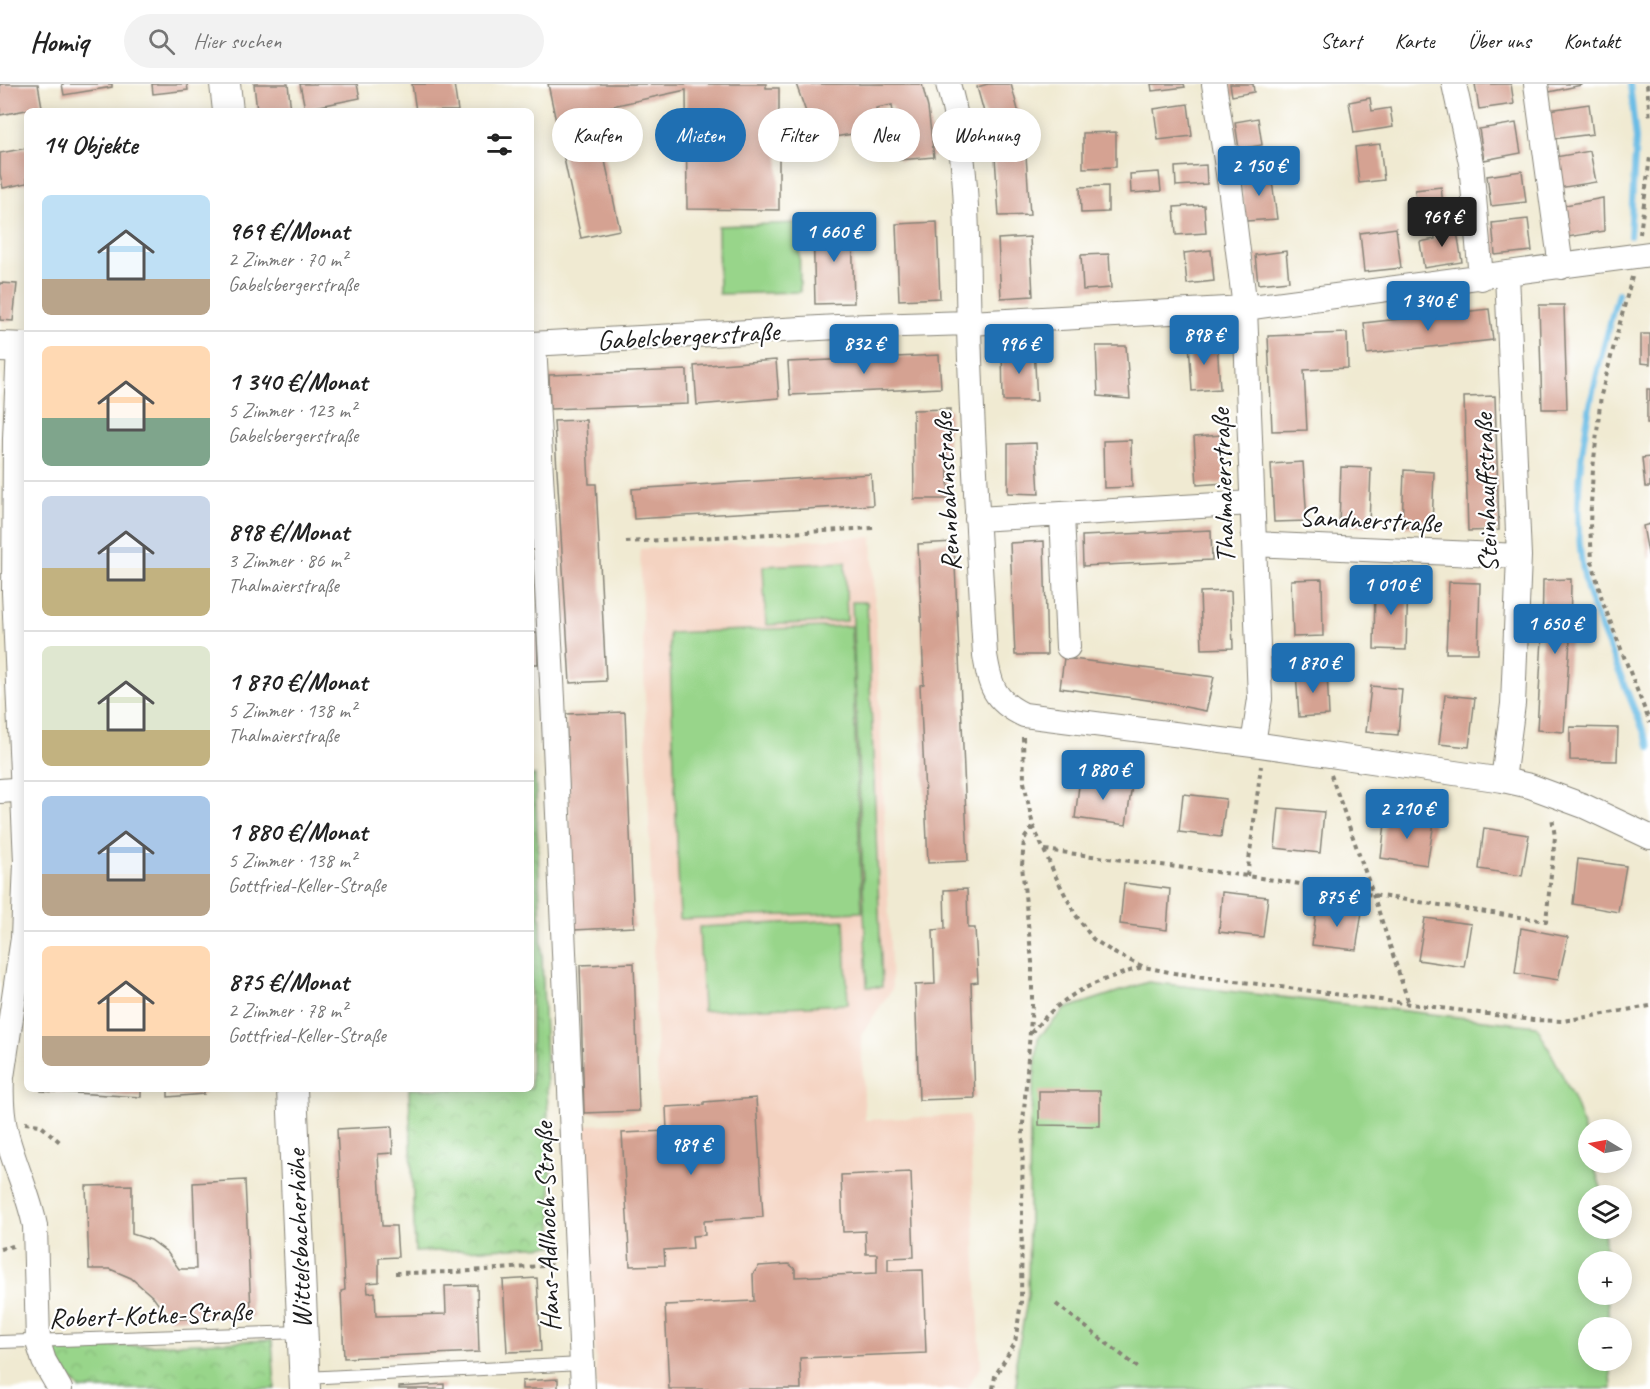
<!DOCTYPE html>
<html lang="de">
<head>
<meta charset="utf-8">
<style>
  :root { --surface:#fff; --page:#f2f2f2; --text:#222; --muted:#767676; --line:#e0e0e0; --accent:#1f6fb2 }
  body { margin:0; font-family:Caveat,sans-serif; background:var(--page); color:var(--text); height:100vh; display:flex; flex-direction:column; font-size:22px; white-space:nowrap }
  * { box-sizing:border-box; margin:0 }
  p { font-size:20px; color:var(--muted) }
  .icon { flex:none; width:33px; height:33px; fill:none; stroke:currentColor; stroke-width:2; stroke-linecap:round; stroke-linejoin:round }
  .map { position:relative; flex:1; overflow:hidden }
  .drawer { position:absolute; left:24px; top:24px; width:510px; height:984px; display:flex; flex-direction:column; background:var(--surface); border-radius:9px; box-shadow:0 3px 15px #0003 }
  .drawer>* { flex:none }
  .banner { position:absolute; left:552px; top:24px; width:570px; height:54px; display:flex; gap:12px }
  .needle { width:39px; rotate:280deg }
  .tools { position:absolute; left:1578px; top:1035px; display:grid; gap:12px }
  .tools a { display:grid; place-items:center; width:54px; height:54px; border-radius:50%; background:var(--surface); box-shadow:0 3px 15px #0003; font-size:30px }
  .price { position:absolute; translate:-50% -51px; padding:0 14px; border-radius:6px; background:var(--accent); color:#fff; font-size:20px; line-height:39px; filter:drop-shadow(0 2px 3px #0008) }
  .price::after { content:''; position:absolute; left:50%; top:36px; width:18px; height:14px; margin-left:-9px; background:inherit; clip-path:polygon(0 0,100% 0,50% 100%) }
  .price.on { background:#222; color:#fff }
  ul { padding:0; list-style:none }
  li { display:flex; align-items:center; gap:18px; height:150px; padding:0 18px }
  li+li { border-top:2px solid var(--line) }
  li span { display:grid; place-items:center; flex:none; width:168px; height:120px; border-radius:9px; color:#555 }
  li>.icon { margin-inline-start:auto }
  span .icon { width:72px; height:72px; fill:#fffc; stroke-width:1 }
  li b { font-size:26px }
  h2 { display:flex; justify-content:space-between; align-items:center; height:72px; padding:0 18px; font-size:26px }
  .tag { padding:0 21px; border-radius:27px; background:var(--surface); box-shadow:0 3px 15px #0003; font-size:21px; line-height:54px }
  .tag.on { background:var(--accent); color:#fff }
  header { display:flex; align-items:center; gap:36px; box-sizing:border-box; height:84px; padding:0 30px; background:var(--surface); border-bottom:2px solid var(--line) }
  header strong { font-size:28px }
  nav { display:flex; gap:33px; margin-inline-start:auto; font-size:21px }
  .search { width:420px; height:54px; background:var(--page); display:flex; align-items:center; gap:15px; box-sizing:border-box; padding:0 21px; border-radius:33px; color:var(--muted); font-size:22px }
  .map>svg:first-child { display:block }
  .built { fill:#f4d3c1 }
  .grass { fill:#98d58a; stroke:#5a7853; stroke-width:1.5 }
  .park { fill:url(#park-crowns); stroke:#5a7853; stroke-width:1.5 }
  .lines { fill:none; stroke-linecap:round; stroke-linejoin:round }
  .stream { stroke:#69bce5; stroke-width:6 }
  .building { fill:#d5a292 }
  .service-casing { stroke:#868377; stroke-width:14 }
  .minor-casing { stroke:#868377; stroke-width:26 }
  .tertiary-casing { stroke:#868377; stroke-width:32 }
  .path { stroke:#868377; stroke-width:4; stroke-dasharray:4.5 4.5; stroke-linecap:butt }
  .service { stroke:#fff; stroke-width:12 }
  .minor { stroke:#fff; stroke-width:24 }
  .tertiary { stroke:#fff; stroke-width:30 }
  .labels { text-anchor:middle; stroke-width:4.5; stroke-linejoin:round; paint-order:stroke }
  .street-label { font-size:28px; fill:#1c1c1c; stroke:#fff }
</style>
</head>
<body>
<header>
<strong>Homiq</strong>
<div class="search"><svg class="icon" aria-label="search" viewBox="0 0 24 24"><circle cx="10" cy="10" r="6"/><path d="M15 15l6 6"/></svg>Hier suchen</div>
<nav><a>Start</a><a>Karte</a><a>Über uns</a><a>Kontakt</a></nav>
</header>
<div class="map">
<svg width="1650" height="1305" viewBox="0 0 1650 1305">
  <defs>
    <pattern id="park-crowns" width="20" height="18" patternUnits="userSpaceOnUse" patternTransform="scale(1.5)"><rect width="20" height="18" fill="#98d58a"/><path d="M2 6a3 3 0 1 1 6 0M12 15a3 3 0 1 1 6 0" fill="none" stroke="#82b676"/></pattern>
  </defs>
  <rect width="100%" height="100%" fill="#fff"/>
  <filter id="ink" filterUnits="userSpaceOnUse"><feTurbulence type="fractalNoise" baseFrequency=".0167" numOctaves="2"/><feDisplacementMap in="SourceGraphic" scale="12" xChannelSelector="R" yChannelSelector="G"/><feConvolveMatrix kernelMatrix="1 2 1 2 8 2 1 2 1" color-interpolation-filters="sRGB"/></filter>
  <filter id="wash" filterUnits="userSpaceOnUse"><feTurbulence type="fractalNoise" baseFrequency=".008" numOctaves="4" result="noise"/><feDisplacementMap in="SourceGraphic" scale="24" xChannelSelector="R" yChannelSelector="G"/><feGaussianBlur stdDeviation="1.35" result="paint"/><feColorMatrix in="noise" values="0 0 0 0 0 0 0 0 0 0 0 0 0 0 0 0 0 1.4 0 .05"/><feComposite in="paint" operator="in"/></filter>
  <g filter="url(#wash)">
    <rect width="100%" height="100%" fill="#f0ead2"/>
    <path class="built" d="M872,453l20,452 -31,46 4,85 104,-5 12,251 -15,23h-369l-12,-264 74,-3 -19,-573z"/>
    <path class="grass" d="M799,139l1,69 -81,2 -1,-68z
      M845,478l2,59 -81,4 -3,-59z
      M852,518h15l15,385h-15z
      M851,542l11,286 -182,7 -11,-286z
      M844,836l4,84 -145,7 -4,-84z
      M1148,898l389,44c21,42 51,88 51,136l5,1 9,28v4l-14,1v32l16,1 2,32 -18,1v32l19,1 2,32 -21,1v32l22,1 2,28h-595l-1,-27 12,-67 2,-171 8,-86 27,-29z"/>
    <path class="park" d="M531,691h4l18,471 -138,6 -6,-163h122z
      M272,1256l3,49h-195l-23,-27 -6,-13z"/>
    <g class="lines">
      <path class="stream" d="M1630,152l6,-97 -6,-55
        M1618,209c-25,92 -53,191 -33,288 5,24 16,47 25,69 13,32 27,65 40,97"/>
    </g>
    <g id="blocks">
      <path class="building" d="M0,0h38l4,23 -42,8z
        M62,0h50v3l-48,8z
        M152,0h35l1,6 -35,4z
        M254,0h34l3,27h-34z
        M300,0h57l3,14 -55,11z
        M412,0h42l4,27h-42z
        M548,0h218v4h13v122l-92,-1 -1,-119 -92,20 26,120 -39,8z
        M796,0h126l6,24 6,49 -35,3 -7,-55 -16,3 1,22 -61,10z
        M988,0h23l13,48 -32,9 -15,-54z
        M1151,0h33l1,3 -33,4z
        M1230,0h23l1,8 -22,4z
        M1475,0h36l3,20 -35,5z
        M1548,0h34v1l-33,7z
        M1370,14l2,13 18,-3 3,19 -39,6 -5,-31z
        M1188,20l4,32 -34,4 -4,-31z
        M1589,20l4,30 -40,5 -4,-29z
        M1258,34l4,27 -23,4 -4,-27z
        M1516,39l5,30 -37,7 -5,-31z
        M1116,48v35l-33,1v-35z
        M1380,60l4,36 -25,3 -4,-36z
        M27,64v35l-24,5 -3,-14v-21z
        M1590,67l6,31 -37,6 -4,-31z
        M1026,71l4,60 -31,1 -4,-59z
        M1206,81l1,19 -31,2 -1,-19z
        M1522,87l4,31 -35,4 -4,-30z
        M1159,88l2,19 -30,2 -1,-19z
        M1271,89l6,46 -31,2 -6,-45z
        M1108,102v26l-27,1 -1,-26z
        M1441,103l2,18 14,-2 2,18 -27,3 -2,-14 -13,2 -2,-22z
        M1603,114l1,33 -36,6 -3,-32z
        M1204,121l2,28 -30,2 -2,-28z
        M1528,135l4,32 -37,4 -3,-32z
        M852,138l2,81 -39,1 -2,-81z
        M937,138l3,76 -41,2 -3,-76z
        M1456,142l6,36 -38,6 -4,-26 15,-3 -1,-10z
        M1396,144l5,40 -37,4 -4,-39z
        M1030,153l3,59 -32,2 -3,-59z
        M1211,166l3,31 -27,3 -3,-31z
        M1286,167l3,30 -31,3 -3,-29z
        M1109,170l2,34 -28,2 -2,-35z
        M0,199l17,1 -4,37 -13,-1z
        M1539,221h25l3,104h-25z
        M1489,225l4,31 -126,14 -3,-31z
        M1347,249l1,35 -44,2 3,60 -35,1 -4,-95z
        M1641,250h9v30l-9,-1z
        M1217,257l3,48 -28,2 -3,-49z
        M1096,262h30l4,53 -32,-3z
        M1034,263l3,54h-34l-1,-53z
        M939,271l2,33 -151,7 -2,-33z
        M776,276l3,38 -82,7 -3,-39z
        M687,286l1,34 -138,5 -1,-34z
        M1647,305h3v34h-3z
        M1495,312l4,134 -31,1 -4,-134z
        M950,325l-3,43 2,47h-35l-1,-89z
        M586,336l3,64h7l10,197 -36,2 -16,-262z
        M1222,351l3,48 -28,2 -3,-48z
        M1131,356l1,47 -28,1 -1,-47z
        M1036,359l3,51 -31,-1v-49z
        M1650,373v30h-5l-3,-29z
        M1303,378l4,59 -33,1 -3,-58z
        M1341,383l30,1 -2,58 -30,-1z
        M1404,386l30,2 -2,56 -30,-1z
        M871,390l2,31 -239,14 -2,-30z
        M1650,440v34h-1l-6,-32z
        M1211,446l1,30 -129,6 -1,-30z
        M1044,457l3,114h-32l-5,-112z
        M954,458l14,319 -40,2 -8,-178 4,-1 -6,-140z
        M1322,495l1,57 -30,1 -2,-57z
        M1571,495l-1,61 -6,92 -27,-2 5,-92 1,-58z
        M1449,498l31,1 -2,70h-32z
        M1375,499h33l-2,67 -32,-1z
        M1231,507l2,57 -31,1 -2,-57z
        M531,549h6l1,31h-7z
        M1064,574l150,19 -8,34 -51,-10 -95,-13z
        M1327,587l2,44 -30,2 -3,-45z
        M1371,602l31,3 -4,46 -32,-3z
        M1445,611l30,3 -6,49 -30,-3z
        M625,628l9,215 -60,3 -8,-216z
        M1570,643l48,1 -1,33 -47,-1z
        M1080,694l52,7 -6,40 -51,-7z
        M1183,710l43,5 -5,38 -42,-5z
        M1279,724l45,4 -4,41 -45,-5z
        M1386,731l48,8 -7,42 -46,-7z
        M1484,744l45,7 -7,41 -43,-7z
        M1578,775l48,7 -8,46 -45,-8z
        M1124,799l46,6 -3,41 -47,-6z
        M967,805l1,39h7l3,54 -7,1 4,115 -56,2 -4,-115 20,-1 -2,-54 12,-1 -1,-39z
        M1222,808l46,5 -5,40 -44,-5z
        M1317,821l45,7 -6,38 -44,-5z
        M1425,834l46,6 -7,43 -46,-7z
        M1521,844l47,9 -10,43 -43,-7z
        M634,879l5,148 -55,2 -4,-148z
        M41,1005h100v8l-100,-6z
        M168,1005h36v5l-36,3z
        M1039,1007h61v35l-61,-1z
        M756,1014l7,119 -59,4 1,14 -13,1 1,12 -29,2 1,15 -35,1 -8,-133 45,-2 -1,-24 38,-2v-3z
        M392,1042l1,27 -15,1 4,72h14l2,31 -19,1v24l-12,1 1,10 7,-1 1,24 70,-2 -1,-28 32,-1 2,67 -135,6 -3,-67 4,-1 -8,-161z
        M911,1088l3,85 -26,1v13l35,-1 3,83 -126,5 1,31h-132l-4,-84 89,-4 -1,-27 6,-8 30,-2 6,5v8l82,-4v-19h-11l-1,-23 -22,1 -2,-57z
        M245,1096l6,130 4,7 -86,2 -16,-22 -22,-19 -21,-9h-21l-3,-83 46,-1v49l19,6 16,12 12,17h17l-3,-86z
        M537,1194l4,73 -34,1 -4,-72z
        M558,1295v10h-36v-8z
        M444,1300v5h-45v-2z"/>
    </g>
  </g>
  <g filter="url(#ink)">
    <use href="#blocks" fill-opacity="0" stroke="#868377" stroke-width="1.5"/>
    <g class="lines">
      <defs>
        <path id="service" d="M0,1258l302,-10
          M305,1294l277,-14"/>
        <path id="minor" d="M948,0c23,79 18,163 21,244 3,109 10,218 16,327 5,31 9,46 39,60l229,29 250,36 27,6 54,20 66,31
          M1214,0l16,102 15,122 15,391 -7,45
          M1454,0l17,79 10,115
          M1536,0l25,183
          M531,260l307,-17 131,-4 276,-15 405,-54
          M534,260l19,355 30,690
          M19,263l-4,91 -1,155 12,269 -3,76 -21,139c-1,19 0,38 4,56 8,32 23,61 29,93l3,116 6,19 16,28
          M1062,431l6,132
          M977,435l275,-16
          M1254,460l265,12
          M1503,696l10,-76 6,-148 -12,-282
          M0,707l27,-2"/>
        <path id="tertiary" d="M225,0l3,27
          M0,263l27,1
          M292,1005l13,300"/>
      </defs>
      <use href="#service" class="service-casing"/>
      <use href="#minor" class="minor-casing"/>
      <use href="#tertiary" class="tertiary-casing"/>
      <path class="path" d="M1647,0l3,35
        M1640,150l10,-77
        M1632,193l-31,118 -8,74 -3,55 2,37 11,42 47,120
        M626,458l249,-14
        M1023,653l1,45 9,44 23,51 19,37 18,25 23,15 28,13 30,6 359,47 30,1 87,-15
        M1331,691l42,119 36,110
        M1045,766l202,26 299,45 9,-84 -3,-20
        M1247,792l14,-110
        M1031,949c34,-41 62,-51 112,-66
        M25,1039l15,2 21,18
        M0,1165l17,-4
        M395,1189l61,-1 100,-7
        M1056,1220l84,65
        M993,1305l2,-13 20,-33 6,-41 2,-178 9,-119v-43l-10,-96 2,-27 9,-13"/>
      <use href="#service" class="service"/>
      <use href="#minor" class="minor"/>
      <use href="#tertiary" class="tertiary"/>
    </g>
  </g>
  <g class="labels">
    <g class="street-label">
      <text transform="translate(688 251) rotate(-3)" y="10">Gabelsbergerstraße</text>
      <text transform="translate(1222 402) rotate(-92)" y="10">Thalmaierstraße</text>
      <text transform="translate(946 408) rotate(-93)" y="10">Rennbahnstraße</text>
      <text transform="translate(1485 409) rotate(-92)" y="10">Steinhauffstraße</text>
      <text transform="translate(1370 435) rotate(3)" y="10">Sandnerstraße</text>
      <text transform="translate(546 1143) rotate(-92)" y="10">Hans-Adlhoch-Straße</text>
      <text transform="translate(298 1155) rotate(-92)" y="10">Wittelsbacherhöhe</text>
      <text transform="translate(150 1230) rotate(-2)" y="10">Robert-Kothe-Straße</text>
    </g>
  </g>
</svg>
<div class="tools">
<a><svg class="needle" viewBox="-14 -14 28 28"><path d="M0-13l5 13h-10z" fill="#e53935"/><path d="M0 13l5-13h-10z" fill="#767676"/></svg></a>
<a><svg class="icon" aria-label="layers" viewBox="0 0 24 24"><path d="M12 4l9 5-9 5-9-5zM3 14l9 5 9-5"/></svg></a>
<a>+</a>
<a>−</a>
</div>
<b class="price" style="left:1259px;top:113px">2 150 €</b>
<b class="price on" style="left:1442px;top:164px">969 €</b>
<b class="price" style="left:834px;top:179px">1 660 €</b>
<b class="price" style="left:1428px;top:248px">1 340 €</b>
<b class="price" style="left:1204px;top:282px">898 €</b>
<b class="price" style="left:864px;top:291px">832 €</b>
<b class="price" style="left:1019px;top:291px">996 €</b>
<b class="price" style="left:1391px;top:532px">1 010 €</b>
<b class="price" style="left:1555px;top:571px">1 650 €</b>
<b class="price" style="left:1313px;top:610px">1 870 €</b>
<b class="price" style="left:1103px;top:717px">1 880 €</b>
<b class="price" style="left:1407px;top:756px">2 210 €</b>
<b class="price" style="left:1337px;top:844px">875 €</b>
<b class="price" style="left:691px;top:1092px">989 €</b>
<div class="banner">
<a class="tag">Kaufen</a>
<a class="tag on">Mieten</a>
<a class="tag">Filter</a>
<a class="tag">Neu</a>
<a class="tag">Wohnung</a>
</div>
<section class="drawer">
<h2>14 Objekte<svg class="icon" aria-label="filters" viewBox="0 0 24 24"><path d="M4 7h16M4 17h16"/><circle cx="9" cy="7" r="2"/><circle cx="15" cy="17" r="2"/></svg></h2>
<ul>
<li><span style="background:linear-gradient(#bfe0f5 70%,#b9a48a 0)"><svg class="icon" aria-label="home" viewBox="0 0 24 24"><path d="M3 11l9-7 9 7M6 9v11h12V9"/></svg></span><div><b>969 €/Monat</b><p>2 Zimmer · 70 m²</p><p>Gabelsbergerstraße</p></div></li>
<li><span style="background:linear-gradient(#ffd9b3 60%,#7fa58c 0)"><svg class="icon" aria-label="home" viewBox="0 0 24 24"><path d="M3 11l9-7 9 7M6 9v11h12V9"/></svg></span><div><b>1 340 €/Monat</b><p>5 Zimmer · 123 m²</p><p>Gabelsbergerstraße</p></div></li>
<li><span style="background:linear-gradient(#c9d6e8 60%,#c2b280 0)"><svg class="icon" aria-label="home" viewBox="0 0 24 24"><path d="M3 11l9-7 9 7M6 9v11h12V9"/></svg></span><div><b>898 €/Monat</b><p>3 Zimmer · 86 m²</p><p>Thalmaierstraße</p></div></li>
<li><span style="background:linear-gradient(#dfe7d0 70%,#c2b280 0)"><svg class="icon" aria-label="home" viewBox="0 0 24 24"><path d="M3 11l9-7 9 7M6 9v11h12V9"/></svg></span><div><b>1 870 €/Monat</b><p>5 Zimmer · 138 m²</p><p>Thalmaierstraße</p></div></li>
<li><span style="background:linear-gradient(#a9c7e8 65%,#b9a48a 0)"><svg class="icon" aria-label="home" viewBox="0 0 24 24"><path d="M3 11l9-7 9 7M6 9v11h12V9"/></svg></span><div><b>1 880 €/Monat</b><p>5 Zimmer · 138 m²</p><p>Gottfried-Keller-Straße</p></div></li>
<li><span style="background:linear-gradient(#ffd9b3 75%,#b9a48a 0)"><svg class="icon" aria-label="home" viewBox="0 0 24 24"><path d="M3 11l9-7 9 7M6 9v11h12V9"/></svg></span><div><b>875 €/Monat</b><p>2 Zimmer · 78 m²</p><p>Gottfried-Keller-Straße</p></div></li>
</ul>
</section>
</div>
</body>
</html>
